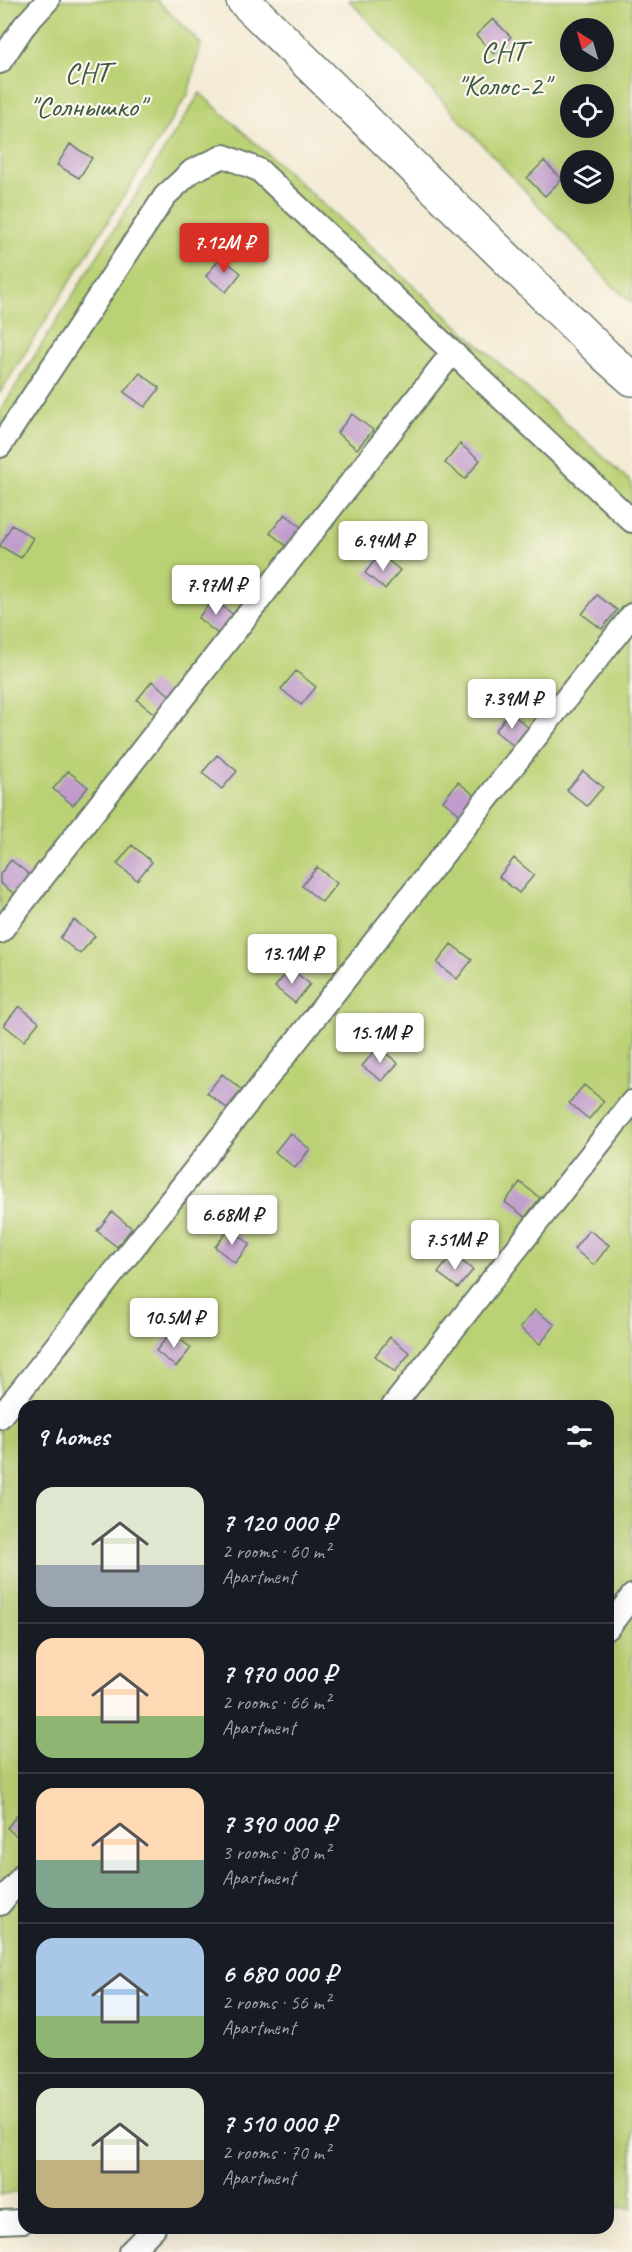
<!DOCTYPE html>
<html lang="en">
<head>
<meta charset="utf-8">
<style>
  :root { --surface:#171b24; --page:#20242c; --text:#f1f3f6; --muted:#9ea1a6; --line:#363941; --accent:#d93025 }
  body { margin:0; font-family:Caveat,sans-serif; background:var(--page); color:var(--text); height:100vh; display:flex; flex-direction:column; font-size:22px; white-space:nowrap }
  * { box-sizing:border-box; margin:0 }
  p { font-size:20px; color:var(--muted) }
  .icon { flex:none; width:33px; height:33px; fill:none; stroke:currentColor; stroke-width:2; stroke-linecap:round; stroke-linejoin:round }
  .map { position:relative; flex:1; overflow:hidden }
  .sheet { position:absolute; left:18px; top:1400px; width:596px; height:834px; display:flex; flex-direction:column; background:var(--surface); border-radius:18px; box-shadow:0 6px 24px #0002 }
  .sheet>* { flex:none }
  .needle { width:39px; rotate:323deg }
  .controls { position:absolute; left:560px; top:18px; display:grid; gap:12px }
  .controls a { display:grid; place-items:center; width:54px; height:54px; border-radius:50%; background:var(--surface); box-shadow:0 6px 24px #0002; font-size:30px }
  .price { position:absolute; translate:-50% -51px; padding:0 14px; border-radius:6px; background:#fff; color:#222; font-size:20px; line-height:39px; filter:drop-shadow(0 2px 3px #0008) }
  .price::after { content:''; position:absolute; left:50%; top:36px; width:18px; height:14px; margin-left:-9px; background:inherit; clip-path:polygon(0 0,100% 0,50% 100%) }
  .price.on { background:var(--accent); color:#fff }
  ul { padding:0; list-style:none }
  li { display:flex; align-items:center; gap:18px; height:150px; padding:0 18px }
  li+li { border-top:2px solid var(--line) }
  li span { display:grid; place-items:center; flex:none; width:168px; height:120px; border-radius:18px; color:#555 }
  li>.icon { margin-inline-start:auto }
  span .icon { width:72px; height:72px; fill:#fffc; stroke-width:1 }
  li b { font-size:26px }
  h2 { display:flex; justify-content:space-between; align-items:center; height:72px; padding:0 18px; font-size:26px }
  .map>svg:first-child { display:block }
  .green { fill:#bbd175; stroke:#6d8754; stroke-width:1.5; fill-rule:evenodd }
  .building { fill:#c09bcb }
  .lines { fill:none; stroke-linecap:round; stroke-linejoin:round }
  .lane-casing { stroke:#6a7a6c; stroke-width:26 }
  .street-casing { stroke:#6a7a6c; stroke-width:36 }
  .lane { stroke:#fff; stroke-width:22 }
  .street { stroke:#fff; stroke-width:33 }
  .labels { text-anchor:middle; stroke-width:4.5; stroke-linejoin:round; paint-order:stroke }
  .park-label { font-size:30px; fill:#3e5b41; stroke:#fbf7ec }
</style>
</head>
<body>
<div class="map">
<svg width="632" height="2252" viewBox="0 0 632 2252">
  <rect width="100%" height="100%" fill="#fbf7ec"/>
  <filter id="ink" filterUnits="userSpaceOnUse"><feTurbulence type="fractalNoise" baseFrequency=".0167" numOctaves="2"/><feDisplacementMap in="SourceGraphic" scale="12" xChannelSelector="R" yChannelSelector="G"/><feConvolveMatrix kernelMatrix="1 2 1 2 8 2 1 2 1" color-interpolation-filters="sRGB"/></filter>
  <filter id="wash" filterUnits="userSpaceOnUse"><feTurbulence type="fractalNoise" baseFrequency=".008" numOctaves="4" result="noise"/><feDisplacementMap in="SourceGraphic" scale="24" xChannelSelector="R" yChannelSelector="G"/><feGaussianBlur stdDeviation="1.35" result="paint"/><feColorMatrix in="noise" values="0 0 0 0 0 0 0 0 0 0 0 0 0 0 0 0 0 1.4 0 .05"/><feComposite in="paint" operator="in"/></filter>
  <g filter="url(#wash)">
    <rect width="100%" height="100%" fill="#f4ebd5"/>
    <path class="green" d="M0,0h157l44,44 -13,50 -188,299z
      M349,0h283v303l-21,-19zM570,28h33v34h-33zM570,94h33v34h-33zM570,160h33v34h-33z
      M200,93l432,390v1725l-24,-1v-801h-584v784l-24,5v-1784z"/>
    <g id="blocks">
      <path class="building" d="M493,19l18,18 -17,17 -18,-19z
        M70,144l22,14 -13,20 -22,-13z
        M544,161l18,18 -17,17 -18,-18z
        M221,257l20,16 -15,19 -20,-16z
        M140,373l20,15 -15,19 -21,-15z
        M352,414l21,16 -16,19 -20,-16z
        M460,444l20,16 -15,19 -20,-16z
        M285,514l20,16 -15,19 -20,-16z
        M12,525l21,13 -12,20 -21,-12z
        M380,554l20,16 -15,19 -20,-16z
        M597,595l20,15 -15,19 -20,-15z
        M213,599l21,16 -16,19 -20,-16z
        M296,671l20,16 -15,18 -20,-16z
        M152,681l20,16 -15,19 -20,-16z
        M510,712l20,17 -15,18 -20,-16z
        M217,755l20,16 -15,18 -20,-16z
        M68,771l20,16 -15,18 -20,-16z
        M583,771l20,16 -16,19 -20,-16z
        M458,782l20,16 -15,19 -20,-16z
        M132,845l20,17 -15,18 -20,-16z
        M514,858l20,17 -15,18 -20,-16z
        M11,860l20,16 -15,19 -16,-12v-9z
        M317,867l20,16 -15,19 -20,-16z
        M74,920l21,16 -15,18 -20,-16z
        M451,944l21,16 -15,19 -20,-16z
        M290,968l20,16 -15,19 -20,-16z
        M19,1006l20,16 -15,19 -20,-16z
        M378,1047l20,16 -16,18 -20,-15z
        M222,1074l20,16 -15,18 -20,-15z
        M584,1085l20,16 -15,18 -20,-16z
        M290,1133l20,16 -15,19 -20,-16z
        M520,1182l20,16 -15,19 -20,-15z
        M112,1212l20,16 -15,19 -20,-16z
        M230,1228l20,16 -15,19 -20,-16z
        M589,1230l20,15 -15,20 -20,-16z
        M453,1254l20,16 -15,18 -20,-15z
        M535,1310l20,15 -15,19 -20,-16z
        M171,1332l20,16 -15,19 -20,-16z
        M390,1337l20,16 -15,19 -20,-16z
        M22,1809l2,2v31l-17,-14z"/>
    </g>
  </g>
  <g filter="url(#ink)">
    <use href="#blocks" fill-opacity="0" stroke="#6a7a6c" stroke-width="1.5"/>
    <g class="lines">
      <defs>
        <path id="lane" d="M0,62l24,-36 24,-26
          M0,446l165,-250 27,-25 32,-15 35,14 373,351
          M0,932l452,-579
          M393,1406l239,-304
          M0,1417l632,-802
          M608,1628l24,-32
          M0,1904l24,-30
          M0,2222l24,-1
          M130,2252l24,-24"/>
        <path id="street" d="M243,0l363,356 26,23"/>
      </defs>
      <use href="#lane" class="lane-casing"/>
      <use href="#street" class="street-casing"/>
      <use href="#lane" class="lane"/>
      <use href="#street" class="street"/>
    </g>
  </g>
  <g class="labels">
    <g class="park-label">
      <text x="503" y="61">СНТ<tspan x="503" dy="34">"Колос-2"</tspan></text>
      <text x="87" y="82">СНТ<tspan x="87" dy="34">"Солнышко"</tspan></text>
    </g>
  </g>
</svg>
<div class="controls">
<a><svg class="needle" viewBox="-14 -14 28 28"><path d="M0-13l5 13h-10z" fill="#e53935"/><path d="M0 13l5-13h-10z" fill="#9ea1a6"/></svg></a>
<a><svg class="icon" aria-label="locate" viewBox="0 0 24 24"><circle cx="12" cy="12" r="6"/><path d="M12 2v4M12 18v4M2 12h4M18 12h4"/></svg></a>
<a><svg class="icon" aria-label="layers" viewBox="0 0 24 24"><path d="M12 4l9 5-9 5-9-5zM3 14l9 5 9-5"/></svg></a>
</div>
<b class="price on" style="left:224px;top:274px">7.12M ₽</b>
<b class="price" style="left:383px;top:572px">6.94M ₽</b>
<b class="price" style="left:216px;top:616px">7.97M ₽</b>
<b class="price" style="left:512px;top:730px">7.39M ₽</b>
<b class="price" style="left:292px;top:985px">13.1M ₽</b>
<b class="price" style="left:380px;top:1064px">15.1M ₽</b>
<b class="price" style="left:232px;top:1246px">6.68M ₽</b>
<b class="price" style="left:455px;top:1271px">7.51M ₽</b>
<b class="price" style="left:174px;top:1349px">10.5M ₽</b>
<section class="sheet">
<h2>9 homes<svg class="icon" aria-label="filters" viewBox="0 0 24 24"><path d="M4 7h16M4 17h16"/><circle cx="9" cy="7" r="2"/><circle cx="15" cy="17" r="2"/></svg></h2>
<ul>
<li><span style="background:linear-gradient(#dfe7d0 65%,#9aa5b1 0)"><svg class="icon" aria-label="home" viewBox="0 0 24 24"><path d="M3 11l9-7 9 7M6 9v11h12V9"/></svg></span><div><b>7 120 000 ₽</b><p>2 rooms · 60 m²</p><p>Apartment</p></div></li>
<li><span style="background:linear-gradient(#ffd9b3 65%,#8fb573 0)"><svg class="icon" aria-label="home" viewBox="0 0 24 24"><path d="M3 11l9-7 9 7M6 9v11h12V9"/></svg></span><div><b>7 970 000 ₽</b><p>2 rooms · 66 m²</p><p>Apartment</p></div></li>
<li><span style="background:linear-gradient(#ffd9b3 60%,#7fa58c 0)"><svg class="icon" aria-label="home" viewBox="0 0 24 24"><path d="M3 11l9-7 9 7M6 9v11h12V9"/></svg></span><div><b>7 390 000 ₽</b><p>3 rooms · 80 m²</p><p>Apartment</p></div></li>
<li><span style="background:linear-gradient(#a9c7e8 65%,#8fb573 0)"><svg class="icon" aria-label="home" viewBox="0 0 24 24"><path d="M3 11l9-7 9 7M6 9v11h12V9"/></svg></span><div><b>6 680 000 ₽</b><p>2 rooms · 56 m²</p><p>Apartment</p></div></li>
<li><span style="background:linear-gradient(#dfe7d0 60%,#c2b280 0)"><svg class="icon" aria-label="home" viewBox="0 0 24 24"><path d="M3 11l9-7 9 7M6 9v11h12V9"/></svg></span><div><b>7 510 000 ₽</b><p>2 rooms · 70 m²</p><p>Apartment</p></div></li>
</ul>
</section>
</div>
</body>
</html>
